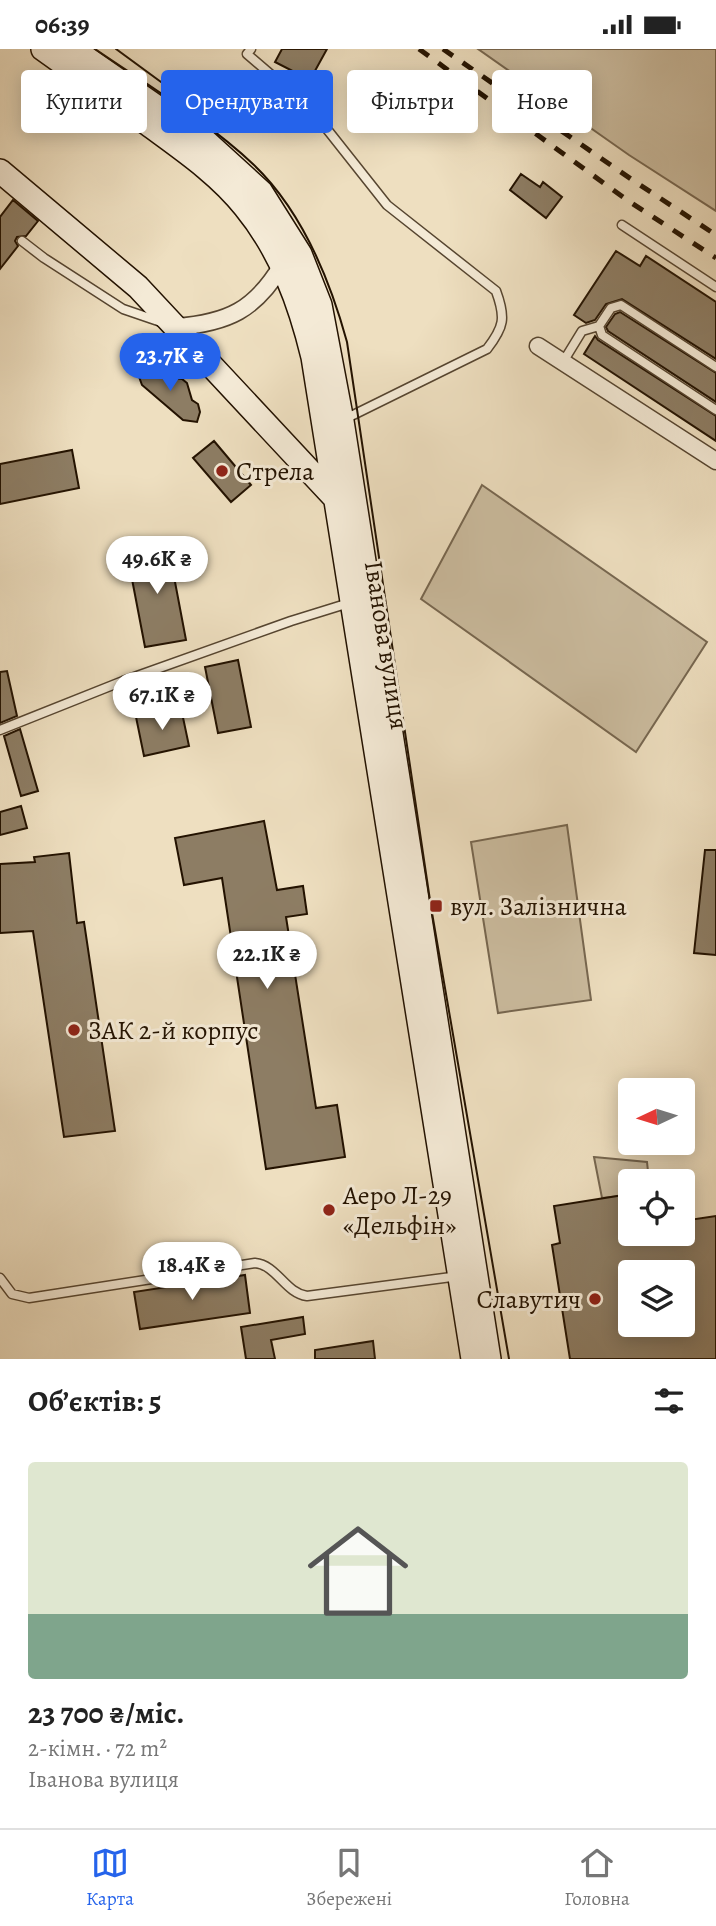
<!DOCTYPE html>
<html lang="uk">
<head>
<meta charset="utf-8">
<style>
  :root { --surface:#fff; --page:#f6f6f6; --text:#222; --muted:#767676; --line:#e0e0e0; --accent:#2563eb }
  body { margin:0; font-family:Alegreya,serif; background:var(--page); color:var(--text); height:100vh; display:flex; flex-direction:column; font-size:26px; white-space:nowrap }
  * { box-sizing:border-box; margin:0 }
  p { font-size:23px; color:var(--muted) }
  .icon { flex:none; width:38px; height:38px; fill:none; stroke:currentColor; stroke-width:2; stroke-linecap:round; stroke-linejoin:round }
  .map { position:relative; height:1310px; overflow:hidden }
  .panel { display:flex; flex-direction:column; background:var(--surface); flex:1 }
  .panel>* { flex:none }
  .top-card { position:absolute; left:21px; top:21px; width:676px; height:63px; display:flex; gap:14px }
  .needle { width:46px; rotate:266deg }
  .controls { position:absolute; left:618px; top:1029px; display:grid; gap:14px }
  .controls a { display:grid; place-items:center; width:77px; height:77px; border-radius:7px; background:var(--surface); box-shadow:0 4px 18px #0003; font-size:35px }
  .price { position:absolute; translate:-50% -60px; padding:0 16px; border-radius:24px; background:#fff; color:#222; font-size:23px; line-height:46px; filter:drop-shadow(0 2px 4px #0008) }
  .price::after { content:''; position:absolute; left:50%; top:42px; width:21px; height:16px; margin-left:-10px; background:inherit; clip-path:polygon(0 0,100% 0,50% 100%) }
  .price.on { background:var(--accent); color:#fff }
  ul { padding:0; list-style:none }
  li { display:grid; align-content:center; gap:14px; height:371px; padding:0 28px }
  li+li { border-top:2px solid var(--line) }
  li span { display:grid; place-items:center; height:217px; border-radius:7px; color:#555 }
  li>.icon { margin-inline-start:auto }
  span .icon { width:126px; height:126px; fill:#fffc; stroke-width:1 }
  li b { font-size:30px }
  h2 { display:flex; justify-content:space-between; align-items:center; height:84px; padding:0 28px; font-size:30px }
  .chip { padding:0 24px; border-radius:7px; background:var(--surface); box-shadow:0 4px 18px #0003; font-size:24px; line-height:63px }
  .chip.on { background:var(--accent); color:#fff }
  .status { display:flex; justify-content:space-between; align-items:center; height:49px; padding:0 35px; background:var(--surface); direction:ltr }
  .status svg { height:19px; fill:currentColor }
  .dock { display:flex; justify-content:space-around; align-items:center; height:98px; border-top:2px solid var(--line); background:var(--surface); font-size:19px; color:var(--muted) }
  .dock a { display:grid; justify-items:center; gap:4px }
  .dock .on { color:var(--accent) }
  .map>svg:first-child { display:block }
  .green { fill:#cbbc9f; stroke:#776750; stroke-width:2 }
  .building { fill:#8d7d64; stroke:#231200; stroke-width:2; fill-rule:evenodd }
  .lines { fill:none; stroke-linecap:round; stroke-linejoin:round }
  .lane-casing { stroke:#564530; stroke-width:11 }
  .street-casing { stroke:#564530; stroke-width:19 }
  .secondary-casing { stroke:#231200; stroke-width:26 }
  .lane { stroke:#f4ead6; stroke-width:8 }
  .street { stroke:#f4ead6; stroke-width:16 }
  .secondary { stroke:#f4ead6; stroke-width:23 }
  .tram { stroke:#231200; stroke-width:2 }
  .rail { stroke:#231200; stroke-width:5; stroke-dasharray:12 12; stroke-linecap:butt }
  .poi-dot { fill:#8f2418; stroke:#f4ead6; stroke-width:2.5 }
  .labels { text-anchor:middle; stroke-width:6; stroke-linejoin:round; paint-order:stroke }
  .poi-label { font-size:26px; fill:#231200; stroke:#f4ead6; text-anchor:start }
  .street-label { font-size:26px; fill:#231200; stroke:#f4ead6 }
</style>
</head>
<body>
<div class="status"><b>06:39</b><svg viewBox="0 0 49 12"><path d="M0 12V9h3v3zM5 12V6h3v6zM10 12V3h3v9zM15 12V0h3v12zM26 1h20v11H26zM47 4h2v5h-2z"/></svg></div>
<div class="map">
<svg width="716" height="1310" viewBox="0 0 716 1310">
  <rect width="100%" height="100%" fill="#eedfc0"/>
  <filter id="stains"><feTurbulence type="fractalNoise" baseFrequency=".00286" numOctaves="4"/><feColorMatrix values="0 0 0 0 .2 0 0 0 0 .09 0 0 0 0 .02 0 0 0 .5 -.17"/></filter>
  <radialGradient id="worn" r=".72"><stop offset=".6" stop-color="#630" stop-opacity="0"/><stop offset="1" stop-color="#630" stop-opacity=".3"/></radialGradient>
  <path class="green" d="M478,0h238v162l-87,-56z
    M482,436l225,157 -71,110 -215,-153z
    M567,776l24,175 -93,13 -27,-171z
    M594,1108l53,5 2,19h-19v14l-28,3z"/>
  <path class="building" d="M282,0h45l-17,31 -35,-18z
    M521,125l19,13 3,-5 19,15 -16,21 -36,-28z
    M13,151l25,21 -12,15 -9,1 -2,4 3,5 -18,23v-52z
    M616,202l24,15 6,-10 70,46v57l-94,-60 -16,5 -11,16 -9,3 -12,-8z
    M620,263l96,61v29l-108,-71 -2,-4 9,-13z
    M595,287l3,4 118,76v25l-132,-87z
    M146,315l8,2 7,10 21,3 5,4 5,17 6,4 2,8 -3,10 -14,-2 -41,-35 -4,-11 2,-7z
    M214,392l37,44 -20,17 -38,-44z
    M72,401l7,38 -79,16v-40z
    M168,496l18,95 -41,7 -18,-94z
    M238,611l13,67 -33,6 -13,-66z
    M7,622l10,45 -17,7v-51z
    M181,659l8,38 -45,10 -8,-39z
    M20,680l18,62 -17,5 -17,-60z
    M21,757l6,22 -27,7v-23z
    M264,772l13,69 26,-4 4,28 -21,3 30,191 21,-3 8,52 -79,12 -44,-291 -38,7 -9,-47z
    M705,801h11v105l-22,-2z
    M69,804l8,70 7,-1 31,209 -51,6 -31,-206 -33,2v-69l35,-2 -1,-5z
    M630,1145v40h52v-13l34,-5v143h-146l-18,-114 8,-2 -6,-37zM630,1223h52v53h-52z
    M245,1226l5,38 -110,16 -6,-37z
    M303,1268l2,17 -34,6 4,19h-29l-5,-32z
    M373,1292l2,18h-60v-9z"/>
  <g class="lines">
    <defs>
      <path id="lane" d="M251,0l-4,5 64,55 76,96 109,86c10,27 8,36 -9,58l-142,70
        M622,176l94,62
        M22,192l22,17 79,51 38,13
        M563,313l19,-31 17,-5
        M716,318l-95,-62 -10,3 -12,18 3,9 114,75
        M0,681l123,-49 168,-60 58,-18
        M0,1229l12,16 17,4 226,-35c22,2 30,30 52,33l152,-20"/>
      <path id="street" d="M176,278c52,-4 79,-17 106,-62
        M538,297l178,115"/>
      <path id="secondary" d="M43,0c35,25 70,50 105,75 34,25 71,50 97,83 36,44 55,96 68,150l160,1002
        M73,0l131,91 57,52 39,62 20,51 22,116 147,938
        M0,122l138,116 196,210"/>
    </defs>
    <use href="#lane" class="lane-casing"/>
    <use href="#street" class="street-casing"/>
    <use href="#secondary" class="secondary-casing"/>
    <use href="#lane" class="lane"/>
    <use href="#street" class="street"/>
    <use href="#secondary" class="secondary"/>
    <path class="tram" d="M95,0c51,35 115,74 159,116 48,46 76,115 93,177l84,565 78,452
      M116,0l75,55"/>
    <path class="rail" d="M419,0l208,151 89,58
      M443,0l188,130 85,56"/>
  </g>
  <g class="poi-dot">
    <circle cx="222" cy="422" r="7"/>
    <rect x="429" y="850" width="14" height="14" rx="3.5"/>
    <circle cx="74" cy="981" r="7"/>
    <circle cx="329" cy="1161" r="7"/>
    <circle cx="595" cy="1250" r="7"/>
  </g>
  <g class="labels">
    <g class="poi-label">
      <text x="236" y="431">Стрела</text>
      <text x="450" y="866">вул. Залізнична</text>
      <text x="88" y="990">ЗАК 2-й корпус</text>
      <text x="343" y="1155">Аеро Л-29<tspan x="343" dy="30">«Дельфін»</tspan></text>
      <text x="581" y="1259" text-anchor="end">Славутич</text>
    </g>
    <g class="street-label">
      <text transform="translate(387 596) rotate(81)" y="9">Іванова вулиця</text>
    </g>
  </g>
  <rect width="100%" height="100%" filter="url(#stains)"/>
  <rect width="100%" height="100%" fill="url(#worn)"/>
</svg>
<div class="controls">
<a><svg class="needle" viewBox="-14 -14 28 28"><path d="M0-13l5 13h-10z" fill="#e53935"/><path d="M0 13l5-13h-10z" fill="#767676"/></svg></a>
<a><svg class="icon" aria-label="locate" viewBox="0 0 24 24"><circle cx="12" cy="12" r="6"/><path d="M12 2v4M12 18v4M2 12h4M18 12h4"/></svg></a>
<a><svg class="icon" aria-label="layers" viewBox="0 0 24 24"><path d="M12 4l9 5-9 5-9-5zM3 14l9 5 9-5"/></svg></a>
</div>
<b class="price on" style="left:170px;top:344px">23.7K ₴</b>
<b class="price" style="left:157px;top:547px">49.6K ₴</b>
<b class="price" style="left:162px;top:683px">67.1K ₴</b>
<b class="price" style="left:267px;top:942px">22.1K ₴</b>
<b class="price" style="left:192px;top:1253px">18.4K ₴</b>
<div class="top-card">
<a class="chip">Купити</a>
<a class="chip on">Орендувати</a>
<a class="chip">Фільтри</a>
<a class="chip">Нове</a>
</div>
</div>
<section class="panel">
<h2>Об’єктів: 5<svg class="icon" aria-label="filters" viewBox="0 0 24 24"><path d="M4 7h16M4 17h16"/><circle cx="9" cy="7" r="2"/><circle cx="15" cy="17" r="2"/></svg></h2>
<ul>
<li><span style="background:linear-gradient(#dfe7d0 70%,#7fa58c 0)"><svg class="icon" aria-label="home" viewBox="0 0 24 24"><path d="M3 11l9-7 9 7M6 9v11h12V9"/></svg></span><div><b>23 700 ₴/міс.</b><p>2-кімн. · 72 m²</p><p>Іванова вулиця</p></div></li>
</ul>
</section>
<nav class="dock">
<a class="on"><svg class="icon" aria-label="map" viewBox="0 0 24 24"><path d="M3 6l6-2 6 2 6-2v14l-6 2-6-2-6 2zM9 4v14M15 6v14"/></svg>Карта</a>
<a><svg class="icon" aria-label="saved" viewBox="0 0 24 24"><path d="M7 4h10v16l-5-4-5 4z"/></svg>Збережені</a>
<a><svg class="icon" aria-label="home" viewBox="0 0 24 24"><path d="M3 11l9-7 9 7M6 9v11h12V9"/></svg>Головна</a>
</nav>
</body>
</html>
